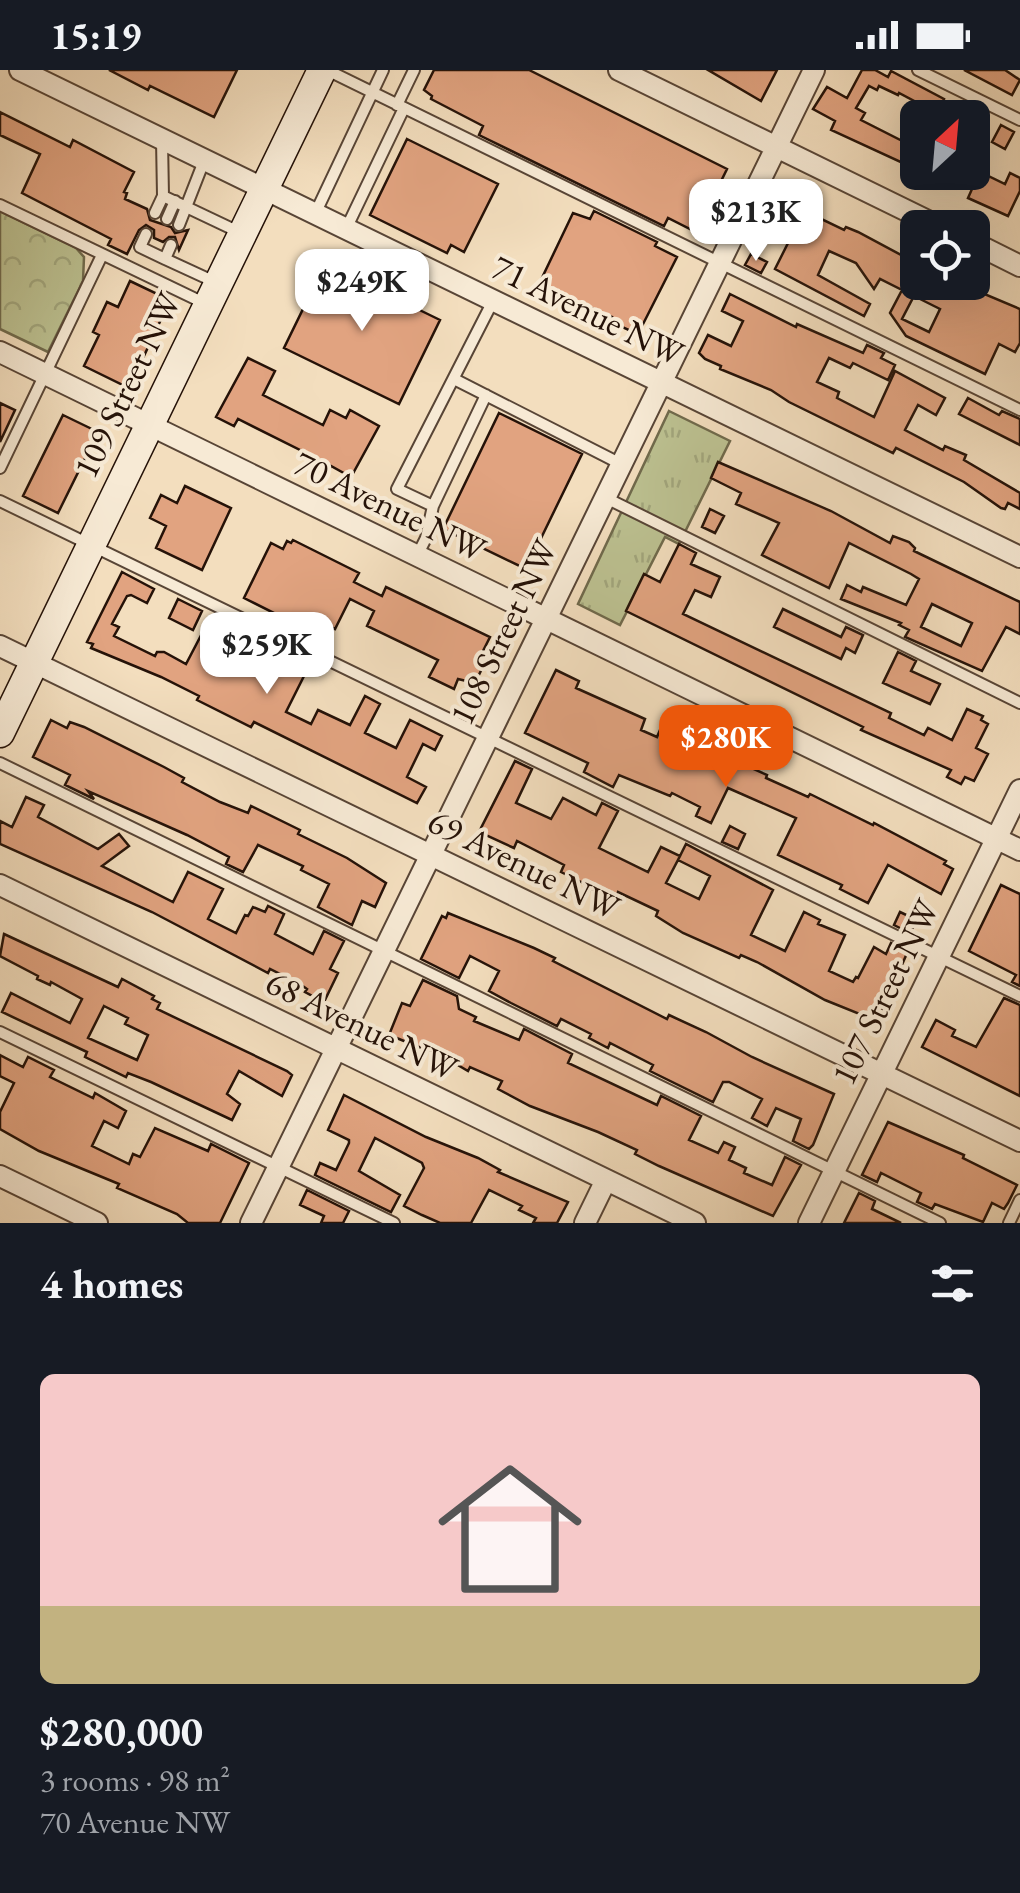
<!DOCTYPE html>
<html lang="en">
<head>
<meta charset="utf-8">
<style>
  :root { --surface:#171b24; --page:#20242c; --text:#f1f3f6; --muted:#9ea1a6; --accent:#ea580c }
  body { margin:0; font-family:"EB Garamond",serif; background:var(--page); color:var(--text); height:100vh; display:flex; flex-direction:column; font-size:38px; white-space:nowrap }
  * { box-sizing:border-box; margin:0 }
  p { font-size:32px; color:var(--muted) }
  .icon { flex:none; width:55px; height:55px; fill:none; stroke:currentColor; stroke-width:2; stroke-linecap:round; stroke-linejoin:round }
  .map { position:relative; height:1153px; overflow:hidden }
  .panel { display:flex; flex-direction:column; background:var(--surface); flex:1 }
  .panel>* { flex:none }
  .needle { width:65px; rotate:26deg }
  .buttons { position:absolute; left:900px; top:30px; display:grid; gap:20px }
  .buttons a { display:grid; place-items:center; width:90px; height:90px; border-radius:15px; background:var(--surface); box-shadow:0 10px 40px #0002; font-size:50px }
  .price { position:absolute; translate:-50% -85px; padding:0 22px; border-radius:20px; background:#fff; color:#222; font-size:32px; line-height:65px; filter:drop-shadow(0 2px 5px #0008) }
  .price::after { content:''; position:absolute; left:50%; top:60px; width:30px; height:22px; margin-left:-15px; background:inherit; clip-path:polygon(0 0,100% 0,50% 100%) }
  .price.active { background:var(--accent); color:#fff }
  ul { padding:0; list-style:none }
  li { display:grid; align-content:center; gap:20px; height:530px; padding:0 40px }
  li span { display:grid; place-items:center; height:310px; border-radius:15px; color:#555 }
  li>.icon { margin-inline-start:auto }
  span .icon { width:180px; height:180px; fill:#fffc; stroke-width:1 }
  li b { font-size:42px }
  h2 { display:flex; justify-content:space-between; align-items:center; height:120px; padding:0 40px; font-size:42px }
  .status { display:flex; justify-content:space-between; align-items:center; height:70px; padding:0 50px; background:var(--surface); direction:ltr }
  .status svg { height:28px; fill:currentColor }
  .map>svg:first-child { display:block }
  .grass { fill:url(#grass-tufts); stroke:#706a4c; stroke-width:2.5 }
  .park { fill:url(#park-crowns); stroke:#706a4c; stroke-width:2.5 }
  .building { fill:#e1a380; stroke:#251208; stroke-width:2.5; fill-rule:evenodd }
  .lines { fill:none; stroke-linecap:round; stroke-linejoin:round }
  .lane-casing { stroke:#584536; stroke-width:14 }
  .street-casing { stroke:#584536; stroke-width:24 }
  .secondary-casing { stroke:#251208; stroke-width:31 }
  .lane { stroke:#f7ead5; stroke-width:10 }
  .street { stroke:#f7ead5; stroke-width:20 }
  .secondary { stroke:#f7ead5; stroke-width:28 }
  .labels { text-anchor:middle; stroke-width:8; stroke-linejoin:round; paint-order:stroke }
  .street-label { font-size:35px; fill:#251208; stroke:#f7ead5 }
</style>
</head>
<body>
<div class="status"><b>15:19</b><svg viewBox="0 0 49 12"><path d="M0 12V9h3v3zM5 12V6h3v6zM10 12V3h3v9zM15 12V0h3v12zM26 1h20v11H26zM47 4h2v5h-2z"/></svg></div>
<div class="map">
<svg width="1020" height="1153" viewBox="0 0 1020 1153">
  <defs>
    <pattern id="grass-tufts" width="24" height="20" patternUnits="userSpaceOnUse" patternTransform="scale(2.5)"><rect width="24" height="20" fill="#bcc191"/><path d="M3 7l-1-3M5 7V3M7 7l1-3M15 17l-1-3M17 17v-4M19 17l1-3" fill="none" stroke="#a1a57c"/></pattern>
    <pattern id="park-crowns" width="20" height="18" patternUnits="userSpaceOnUse" patternTransform="scale(2.5)"><rect width="20" height="18" fill="#bcc191"/><path d="M2 6a3 3 0 1 1 6 0M12 15a3 3 0 1 1 6 0" fill="none" stroke="#a1a57c"/></pattern>
  </defs>
  <rect width="100%" height="100%" fill="#f3debe"/>
  <filter id="stains"><feTurbulence type="fractalNoise" baseFrequency=".002" numOctaves="4"/><feColorMatrix values="0 0 0 0 .2 0 0 0 0 .09 0 0 0 0 .02 0 0 0 .5 -.17"/></filter>
  <radialGradient id="worn" r=".72"><stop offset=".6" stop-color="#630" stop-opacity="0"/><stop offset="1" stop-color="#630" stop-opacity=".3"/></radialGradient>
  <path class="grass" d="M669,341l61,30 -51,103 -14,-7 -45,88 -42,-21z"/>
  <path class="park" d="M0,141l76,37 8,9 -1,24 -35,71 -48,-23z"/>
  <path class="building" d="M109,0h128l-23,47 -64,-31 -2,4z
    M434,0h95l198,99 -31,63 -28,-14 -4,8 -185,-91 4,-9 -52,-27 1,-3 -8,-6z
    M708,0h69l-16,31z
    M862,0h13l13,7 3,-6 53,28 -7,14 -38,-20 -1,2 -19,-9 -2,4 -8,-4 -13,22 9,5 -4,7 57,29v21l-87,-40 4,-9 -22,-12 14,-22 20,11z
    M964,0h41l15,10 -8,15z
    M0,42l70,35 3,-7 61,32 -10,20 3,1 -2,6 22,10 3,11 21,7 4,6 13,-3 -9,20 -4,-13h-6l-6,5 -9,-4v-8l-8,-5 -7,5 -12,24 -19,-9 3,-6 -89,-46 18,-39 -40,-19z
    M1001,55l13,7 -9,17 -13,-7z
    M407,69l91,45 -34,68 -13,-7 -4,8 -77,-38z
    M972,98l33,16 5,-11 10,5v13l-12,25 -40,-18 4,-9z
    M783,124l33,13 -1,9 29,14 2,-3 12,5 60,32v18h38l64,27v34l-5,9 -16,-8 -14,30 -79,-38 -16,-23 12,-23 -22,-11 -6,10 -18,-26 -27,-12 -11,24 52,29 -6,12 -89,-47 16,-32 -28,-15 13,-26 5,2zM914,226l26,13 -11,23 -27,-13z
    M594,141l63,31 -2,4 22,11 -37,73 -7,2 -11,-5 -11,-7 1,-3 -66,-28 1,-3 -7,-4 33,-69 17,6z
    M751,184l16,8 -6,11 -16,-8z
    M325,194l115,56 -41,84 -115,-56z
    M130,211l40,19 -41,88 -45,-22 15,-31 -6,-3 14,-30 11,5z
    M730,224l66,33 1,-3 66,29 4,-8 17,8 -3,5 14,7 -7,15 -35,-17 -3,5 -21,-10 -12,24 22,10 -2,6 37,19 21,-46 50,27 -9,17 -18,-10 -13,25 38,20 2,-4 21,9 -2,5 56,33v16l-12,-6 -3,6 -4,-1 -37,-26 -68,-34 -3,5 -104,-51 -18,-12 -51,-21 1,-3 -16,-7 -6,-6 9,-18 23,11 12,-25 -21,-10z
    M248,288l27,13 -12,24 60,30 7,-15 16,8 4,-8 29,16 -28,51 -20,-11 -2,4 -13,-7 2,-4 -80,-40 -4,7 -18,-9z
    M968,328l31,17 3,-4 18,8v26l-61,-31z
    M0,333l15,7 -15,32z
    M499,343l83,41 -56,115 -83,-40z
    M63,345l35,17 -40,81 -35,-17z
    M718,392l113,49 59,32 3,-7 16,6 6,6 -1,3 106,51v32l-14,-7 -24,44 -77,-34 4,-7 -10,-5 2,-2 -60,-24 6,-14 14,7 2,-5 43,18 13,-26 -8,-5 -62,-31 -20,45 -67,-33 17,-32 -43,-19 5,-11 -30,-15zM932,534l40,19 -11,23 -40,-19z
    M185,416l46,22 -29,62 -46,-22 10,-22 -16,-8 11,-23 16,8z
    M710,439l14,7 -9,17 -13,-6z
    M293,470l66,33 -5,9 28,14 4,-9 104,50 -8,16 6,3 -13,27 -17,-4 -4,10 -25,-12 9,-17 -71,-34 7,-15 -24,-12 -15,30 -13,-6 -3,7 -5,-2 -2,4 -68,-34 27,-55 12,6 4,-8 4,2z
    M679,474l17,9 -5,11 29,13 -9,20 -16,-7 -12,24 208,99 -2,5 35,17 4,-7 24,12 15,-31 16,7 -2,4 7,4 -12,24 12,6 -14,27 -9,-4 -4,7 -14,-7 4,-7 -90,-40 2,-3 -237,-116 18,-37 16,8z
    M122,502l32,17 -7,14 -16,-8 -4,1 -15,28 7,3 -5,9 41,20 2,-4h7l22,12 21,-40 51,26 1,-2 46,26 -19,38 25,12 7,-14 32,15 15,-29 15,8 -15,29 31,15 14,-28 32,16 -7,14 -12,-6 -16,33 19,10 -9,16 -163,-81 -3,5 -54,-27 2,-4 -38,-19 -70,-29 2,-4 -6,-2z
    M178,529l24,12 -9,19 -24,-12z
    M783,539l58,28 5,-10 17,8 -8,18 -9,-5 -5,11 -67,-32z
    M898,582l18,9 -5,10 29,13 -10,20 -47,-21z
    M556,600l23,11 -3,7 69,31 -4,11 16,7 3,-7 22,11 3,-6 23,11 -1,2 60,27 -1,3 42,19 2,-3 63,31 1,-2 72,38 -2,3 9,5 -12,25 -53,-29 -20,38 -28,-14 2,-4 -64,-30 18,-37 -68,-30 -17,35 -15,-7 4,-9 -28,-14 -2,3 -51,-21 -6,12 -29,-15 4,-9 -63,-30z
    M51,650l16,8 3,-6 14,5 80,40 20,11 -2,4 38,20 28,11 3,-7 49,24 -2,4 49,24 39,25 -11,24 -13,-6 -10,24 -34,-18 11,-23 -28,-14 2,-4 -45,-21 -15,27 -17,-8 3,-7 -42,-22 -99,-44 6,8 -29,-14 5,-10 -37,-18z
    M515,691l17,8 -16,34 35,16 12,-21 33,17 6,-12 16,8 -19,37 49,24 13,-25 19,9 -14,27 33,16 11,-23 -32,-16 8,-16 87,46 -22,45 34,16 19,-39 16,8 -2,4 27,11 -16,36 24,11 3,-5 2,1 16,-31 12,7 5,-11 17,8 -31,70 -52,-21 -68,-38 -16,-7 -2,3 -56,-25 -27,-17 2,-5 -40,-19 -4,10 -29,-14 2,-3 -26,-13 3,-7 -47,-24 -3,7 -35,-16z
    M26,727l18,8 -6,12 60,32 21,-15 10,12 -27,20 71,36 15,-30 35,17 -15,30 28,14 9,-18 3,1 5,-9 12,5 3,-6 16,8 -9,20 38,20 11,-23 20,10 -14,28 8,4 -14,29 -19,-10 2,-3 -7,-5 -30,-15 -2,4 -116,-61 -152,-68v-23l12,6z
    M730,756l15,8 -7,15 -16,-7z
    M1001,815l19,9v92l-8,-4 4,-7 -47,-24z
    M900,842l17,8 -7,13 -16,-8z
    M448,843l86,35 21,10 -2,3 114,58 2,-4 37,17 46,25 82,37 -21,51 -4,4 -16,-8 8,-22 -25,-11 -9,18 -15,-8 10,-19 -33,-17h-6l-10,20 -63,-31 3,-6 -43,-22 -2,5 -19,-10 2,-4 -30,-15 -4,7 -46,-23 -22,-12 10,-20 -29,-15 -11,22 -38,-19 21,-43 4,2z
    M4,864l114,53 4,-8 32,17 -2,3 8,4 -3,6 130,62 5,4 -10,21 -43,-25 -12,23 13,10 -8,16 -81,-38 -23,-9 -2,4 -41,-20 2,-5 -85,-40 9,-19 59,30 12,-24 -31,-17 -1,3 -13,-6 1,-3 -38,-20zM104,936l24,12 -3,6 23,11 -11,25 -49,-22z
    M423,910l34,16 2,13 17,8 -2,4 45,19 5,-11 48,25 -4,9 89,42 4,-9 40,20 -12,24 29,13 6,-11 11,5 -6,13 17,8 -2,5 28,12 13,-28 16,8 -28,51 -114,-50 -24,-12 2,-4 -39,-18 -68,-26 -32,-17 4,-8 -32,-14 -2,4 -24,-14 -55,-22 13,-32 8,3z
    M1004,928l16,7v91l-98,-49 14,-27 19,10 -3,6 24,11z
    M0,985l23,12 5,-10 26,13 -4,7 43,21 2,-5 31,18 -8,17 -14,-7 -12,25 37,18 4,-10 7,3 15,-29 53,23 3,-7 38,19 -29,60h-32l-11,-9 -60,-26 2,-4 -80,-33 -39,-22v-17l14,-29 -14,-7z
    M344,1025l82,42 52,21 22,12 -2,2 70,30 -11,21h-24l3,-5 -17,-8 3,-4 -33,-16 -18,33h-31l-18,-8 -18,-9 20,-38 -2,-5 -47,-25 -16,33 41,24 -9,17 -76,-37 5,-12 16,7 13,-27v-3l-21,-10z
    M888,1052l76,33 -1,3 54,27 -9,18 -4,6 -12,-6 -9,19 -48,-18 -3,5 -15,-7 4,-9 -40,-20 -4,9 -15,-7z
    M307,1120l42,21 -6,12h-22l3,-7 -24,-11z
    M859,1123l16,8 -3,8 29,14h-57z"/>
  <g class="lines">
    <defs>
      <path id="lane" d="M327,0l693,340
        M918,0l102,50
        M397,35l17,-35
        M162,70l1,56 78,37
        M0,135l206,99
        M155,143l8,-17
        M315,144l68,-144
        M167,149l8,-18
        M179,155l25,-64
        M346,159l58,-121
        M146,164l-6,13 25,12
        M171,175l-6,14 50,23
        M454,309l167,85
        M0,398l102,-213
        M606,428l414,205
        M0,431l1020,495
        M433,436l53,-111
        M417,486l9,-18 7,-32 -36,-17 96,-188
        M0,693l940,460
        M0,962l394,191
        M1009,1153l11,-23"/>
      <path id="street" d="M20,0l1000,487
        M619,0l323,158
        M972,172l48,24
        M0,282l1020,498
        M0,576l1020,495
        M0,815l695,338
        M0,1106l97,47
        M251,1153l563,-1153
        M585,1153l21,-43
        M809,1153l211,-433"/>
      <path id="secondary" d="M0,663l322,-663"/>
    </defs>
    <use href="#lane" class="lane-casing"/>
    <use href="#street" class="street-casing"/>
    <use href="#secondary" class="secondary-casing"/>
    <use href="#lane" class="lane"/>
    <use href="#street" class="street"/>
    <use href="#secondary" class="secondary"/>
  </g>
  <g class="labels">
    <g class="street-label">
      <text transform="translate(588 240) rotate(26)" y="12">71 Avenue NW</text>
      <text transform="translate(127 315) rotate(-64)" y="12">109 Street NW</text>
      <text transform="translate(390 436) rotate(26)" y="12">70 Avenue NW</text>
      <text transform="translate(503 562) rotate(-64)" y="12">108 Street NW</text>
      <text transform="translate(524 794) rotate(26)" y="12">69 Avenue NW</text>
      <text transform="translate(885 922) rotate(-64)" y="12">107 Street NW</text>
      <text transform="translate(362 955) rotate(26)" y="12">68 Avenue NW</text>
    </g>
  </g>
  <rect width="100%" height="100%" filter="url(#stains)"/>
  <rect width="100%" height="100%" fill="url(#worn)"/>
</svg>
<div class="buttons">
<a><svg class="needle" viewBox="-14 -14 28 28"><path d="M0-13l5 13h-10z" fill="#e53935"/><path d="M0 13l5-13h-10z" fill="#9ea1a6"/></svg></a>
<a><svg class="icon" aria-label="locate" viewBox="0 0 24 24"><circle cx="12" cy="12" r="6"/><path d="M12 2v4M12 18v4M2 12h4M18 12h4"/></svg></a>
</div>
<b class="price" style="left:756px;top:194px">$213K</b>
<b class="price" style="left:362px;top:264px">$249K</b>
<b class="price" style="left:267px;top:627px">$259K</b>
<b class="price active" style="left:726px;top:720px">$280K</b>
</div>
<section class="panel">
<h2>4 homes<svg class="icon" aria-label="filters" viewBox="0 0 24 24"><path d="M4 7h16M4 17h16"/><circle cx="9" cy="7" r="2"/><circle cx="15" cy="17" r="2"/></svg></h2>
<ul>
<li><span style="background:linear-gradient(#f6c9c9 75%,#c2b280 0)"><svg class="icon" aria-label="home" viewBox="0 0 24 24"><path d="M3 11l9-7 9 7M6 9v11h12V9"/></svg></span><div><b>$280,000</b><p>3 rooms · 98 m²</p><p>70 Avenue NW</p></div></li>
</ul>
</section>
</body>
</html>
